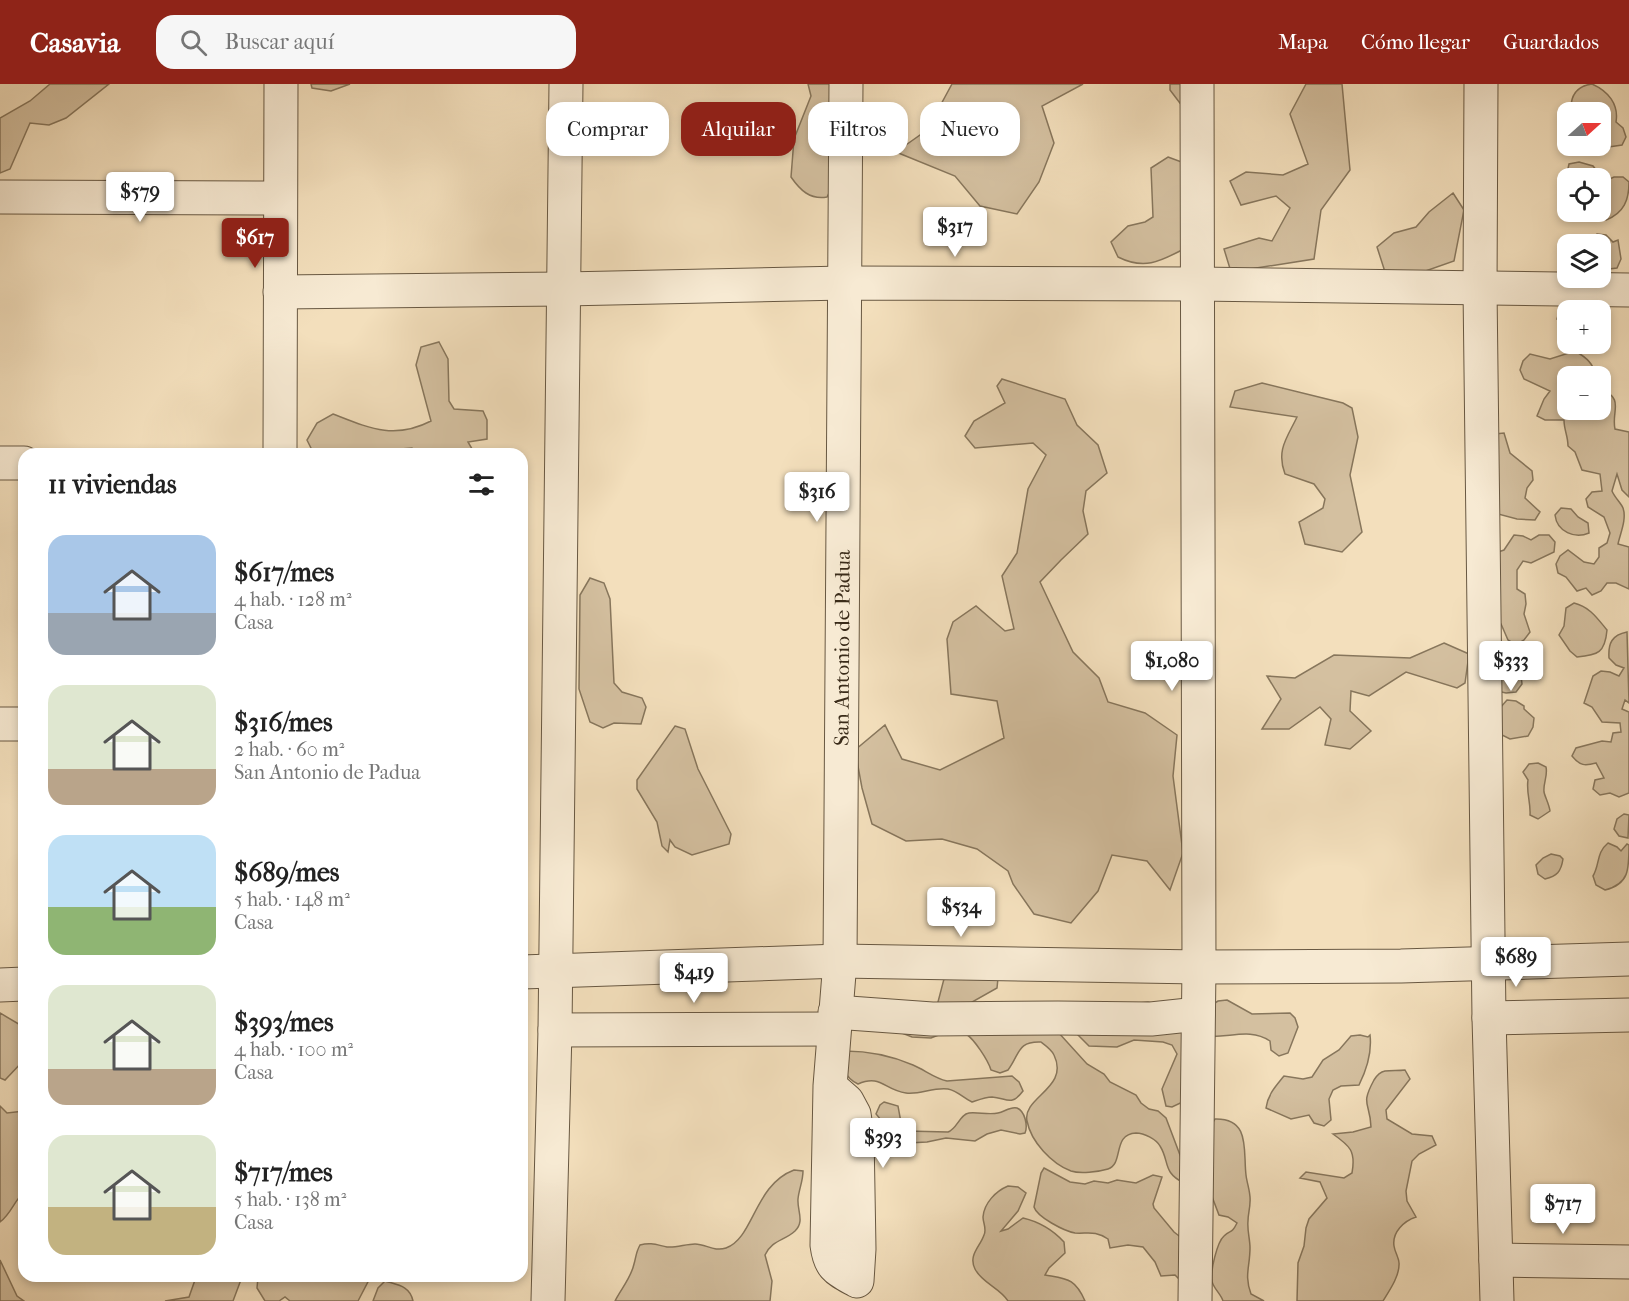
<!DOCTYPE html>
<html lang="es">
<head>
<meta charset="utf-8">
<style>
  :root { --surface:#fff; --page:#f6f6f6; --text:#222; --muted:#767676; --accent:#8f2418 }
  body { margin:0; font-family:"IM FELL French Canon",serif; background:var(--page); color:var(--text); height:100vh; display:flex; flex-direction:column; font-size:22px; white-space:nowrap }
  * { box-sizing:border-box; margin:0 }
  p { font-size:20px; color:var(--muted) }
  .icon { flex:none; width:33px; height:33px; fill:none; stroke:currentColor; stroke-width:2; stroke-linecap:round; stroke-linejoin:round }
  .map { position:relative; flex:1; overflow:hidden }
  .drawer { position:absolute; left:18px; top:364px; width:510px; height:834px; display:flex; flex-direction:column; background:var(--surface); border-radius:18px; box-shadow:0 3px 9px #0003 }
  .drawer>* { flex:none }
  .banner { position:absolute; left:546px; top:18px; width:570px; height:54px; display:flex; gap:12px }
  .needle { width:39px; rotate:69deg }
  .controls { position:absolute; left:1557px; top:18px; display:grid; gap:12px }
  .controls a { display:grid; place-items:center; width:54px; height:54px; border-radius:12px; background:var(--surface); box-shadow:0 3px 9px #0003; font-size:30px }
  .price { position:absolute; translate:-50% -51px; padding:0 14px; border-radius:6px; background:#fff; color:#222; font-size:20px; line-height:39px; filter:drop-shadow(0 2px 3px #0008) }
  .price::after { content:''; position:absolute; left:50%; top:36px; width:18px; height:14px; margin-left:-9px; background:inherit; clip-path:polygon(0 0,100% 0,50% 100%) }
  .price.selected { background:var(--accent); color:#fff }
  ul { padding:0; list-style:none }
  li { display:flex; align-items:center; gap:18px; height:150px; padding:0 30px }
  li span { display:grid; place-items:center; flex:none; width:168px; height:120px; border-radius:18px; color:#555 }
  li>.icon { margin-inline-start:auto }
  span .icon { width:72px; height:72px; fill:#fffc; stroke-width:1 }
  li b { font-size:26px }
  h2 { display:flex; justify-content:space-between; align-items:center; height:72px; padding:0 30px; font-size:26px }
  .chip { padding:0 21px; border-radius:18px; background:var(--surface); box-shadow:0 3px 9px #0003; font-size:21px; line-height:54px }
  .chip.selected { background:var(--accent); color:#fff }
  header { display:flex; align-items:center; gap:36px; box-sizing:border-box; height:84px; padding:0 30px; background:var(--accent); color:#fff }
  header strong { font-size:28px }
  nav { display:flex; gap:33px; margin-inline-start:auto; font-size:21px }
  .search { width:420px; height:54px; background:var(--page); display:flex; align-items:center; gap:15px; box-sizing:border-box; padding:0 21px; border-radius:18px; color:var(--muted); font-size:22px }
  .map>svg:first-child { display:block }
  .green { fill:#d4c0a0; stroke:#87765c; stroke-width:1.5 }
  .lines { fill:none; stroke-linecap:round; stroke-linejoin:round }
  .minor-casing { stroke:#685842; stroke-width:35 }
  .minor { stroke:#f7ead3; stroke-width:33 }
  .labels { text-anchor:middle; stroke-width:4.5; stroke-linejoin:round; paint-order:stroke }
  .street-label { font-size:21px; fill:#3a2b19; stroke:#f7ead3 }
</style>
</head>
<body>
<header>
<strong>Casavia</strong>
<div class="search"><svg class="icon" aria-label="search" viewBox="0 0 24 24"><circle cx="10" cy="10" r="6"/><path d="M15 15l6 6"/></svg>Buscar aquí</div>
<nav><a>Mapa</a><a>Cómo llegar</a><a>Guardados</a></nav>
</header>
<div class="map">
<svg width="1629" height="1217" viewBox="0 0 1629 1217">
  <rect width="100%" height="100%" fill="#f3dfbc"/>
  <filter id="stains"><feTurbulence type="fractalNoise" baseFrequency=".00333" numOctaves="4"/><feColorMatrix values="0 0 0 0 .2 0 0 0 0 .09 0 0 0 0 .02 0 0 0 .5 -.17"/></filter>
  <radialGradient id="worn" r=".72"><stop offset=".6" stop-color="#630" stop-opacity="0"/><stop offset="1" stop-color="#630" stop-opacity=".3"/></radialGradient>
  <path class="green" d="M50,0h59l-43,34 -17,7 -19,-2 -20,46 -10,4v-55l30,-17z
    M311,0h39l-19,7 -19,-3z
    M808,0h28l-3,101 -6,12c-17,3 -27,-7 -36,-20l3,-38 17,-43z
    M952,0h131l-41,22 12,37 -15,39 -22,32 -37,-8 -25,-30 -59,-24 31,-22z
    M1170,0h29l-13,27 -16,-21z
    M1306,0h36l8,86 -29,40 -7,49 -83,13 -7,-23 35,-11 13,3 18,-33 -14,-12 -35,9 -11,-24 16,-9 37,3 25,-11 -18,-50z
    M1592,0c16,7 27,20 24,38l7,6 3,9 -4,8 -20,3 -2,-3v-33h-29c-1,-15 5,-26 21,-28z
    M1168,73l19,7 -3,85c-25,13 -40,21 -66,8l-7,-15 17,-16 17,-4 8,-5 -2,-49z
    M1579,78l14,4 12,15 9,-4h9l6,5c0,18 -5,31 -23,38l-12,-8h6v-34h-27l-6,-5 2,-9z
    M1453,109l11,17 -10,51 -37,13 -31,1 -9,-28 17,-14 22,-6 13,-15z
    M1597,150l9,1 7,7 5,-2 3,19 -4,9 -16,2 -1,-26h-13l2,-4z
    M1562,217l35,2 3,7h-32l-1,14 -10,-5z
    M439,258l9,17 1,42 5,8 29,2 4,9v19l-19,3 7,12h-59l-4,-6 -71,6h-27l-7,-14 10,-17 16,-9c36,14 61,26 98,7l-15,-56 5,-18z
    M1575,267c9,5 21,14 19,25h-26v34h32l1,-21c24,10 10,22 14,40l14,3v65l-7,-7 -5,-16 -5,17c3,7 9,12 11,17 4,11 -3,26 -5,36l11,3v42l-13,-6h-9l-6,8 -9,4 -6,-7 -9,3 -11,-14 -8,-4 -2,-9 4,-8 8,-6 16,12 10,2 5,-7v-9l8,-5 3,-10 -6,-16 -16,-10 -2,-8 6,-7 10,-1 -2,-17 -18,-4 -7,-18 -7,-6c0,-10 -4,-16 -4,-26h-19l-8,-4 7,-17 6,-8 -26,-12 -4,-9 3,-9 7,-7 20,5z
    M1002,295l63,20 12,26 21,20 9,28 -21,18 -3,20 5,23 -27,26 -21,22 33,70 26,26 9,24 37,11 32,22 -4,41 10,77 -13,37 -23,-29 -35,-6 -14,36 -27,32 -37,-9 -21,-30 -5,-13 -31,-22 -35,-10 -36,2 -34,-17 -10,-36 -7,-38 30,-25 17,34 38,11 64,-32 -7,-37 -46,-7 -4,-55 6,-17 23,-16 29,25 9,-2 -12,-53 15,-23 11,-64 18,-34 -13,-12 -58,5 -10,-12 9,-15 31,-18 -8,-17z
    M1262,299l81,20 9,5 6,29 -8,38 12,57 -20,20 -37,-8 -6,-22 24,-14 2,-9 -11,-15 -29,-10c-9,-24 2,-36 12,-57l-67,-10 5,-16z
    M1504,349l6,20 22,18 1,9 -6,8 -2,10 15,14 -5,8 -18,-1 -19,-5 -3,-80z
    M1561,424l10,1 7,8 10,6 1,10c-14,6 -32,-1 -34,-18z
    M1514,451l9,1 8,4 8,-5h10l6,7 -1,10 -23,11 -8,-2 -6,9v19l8,5 1,10 -2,10 6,18 -6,8 -8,5 -8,-5 -7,-16 -10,-1 9,-37 -4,-7 -1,-26 9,-3z
    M590,494l14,5 6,16 4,84 8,9 20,6 4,9 -5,17 -27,-1 -11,5 -13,-6 -11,-33 1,-94z
    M1574,519c16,4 23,15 33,27 -2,23 -9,25 -30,27l-7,-6 -11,-16 5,-9 2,-18z
    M1627,548l2,71 -4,-3 -3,9 7,3v81l-10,4 -9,-4 -10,2 -7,-6 2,-9 9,-2 -8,-15c-11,3 -16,3 -24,-7l4,-8 26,-7 9,1 2,-9 8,-1 -1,-9 -18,-1 -10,-15 -8,-4 9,-27 8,-5 9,1 9,4 5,-8 -8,-3 -7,-7c-1,-15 3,-23 18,-26z
    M1444,559l25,11 -4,29 -8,5 -51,-16 -37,24 -18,-5 -1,20 21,20 -21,18 -25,-4 6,-26 -11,-12 -31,22h-27l19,-30 -14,-23 28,2 39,-23 76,3z
    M1508,572l15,16 -2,3 1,9 -6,8 -10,1 -9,-2 2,-31z
    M1507,616l9,1 8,5v3l10,9 -1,9 -5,9 -18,3 -8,-4c-2,-10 1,-18 -2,-27z
    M675,642l10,3 13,40 33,65 -2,10 -37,11 -17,-8 -5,-7 -2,12 -6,-6 -5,-24 -20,-33v-9z
    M1538,679l8,4c2,9 -3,16 -2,25 1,5 5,12 6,19l-12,8 -8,-4c1,-12 -4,-23 -2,-35l-5,-8 6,-8z
    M1624,730l5,1 -1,23 -9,-2 -5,-7 3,-10z
    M1608,759l9,4 4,4 6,-7 2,1c0,25 0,39 -24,45l-9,-5 -3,-9c7,-12 3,-23 15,-33z
    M1551,770l9,2 3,3c-2,13 -6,17 -18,20l-7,-5 -2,-9 7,-7z
    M945,891l53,3 -1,10 -25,14 -15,26 -26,10 -19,-1 -18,-7 38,-21 6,-7z
    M1227,916l25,14 38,-1 5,5 3,9 -10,26 -9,3 -8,-6 -1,-9c-21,-14 -42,-2 -65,-5l5,-30 8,-5z
    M1148,918l19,5 18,10 4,82 -17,8 -6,-1 -4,-17 15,-35 -5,-9 -9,-3 -29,-2 -17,7 -28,-1 -13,-13 63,-30z
    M0,929l22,13 2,-2v36l-19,20 -5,-2z
    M1048,937l39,43 17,10 6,8 26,13 5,8 8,6 9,2 8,7 17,45 1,20c-22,-11 -14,-21 -24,-37 -4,-7 -16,-13 -24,-13 -24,1 -12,31 -28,36 -10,3 -28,5 -37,2 -19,-7 -40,-29 -44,-50 -5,-24 43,-33 27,-66 -2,-5 -9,-10 -13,-13 -24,-1 -21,12 -33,28l-8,3 -9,-3c-3,-10 -17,-31 -25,-36z
    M1360,951l8,2 2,-2c2,17 -3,34 -11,50l-18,1 -8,4 -4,9 2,21 -7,6 -10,-3 -5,-8 -18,4 -25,-11c2,-14 10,-22 18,-32l19,3 9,-2 11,-17 16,-10 12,-14z
    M845,967c22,0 47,5 68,14 12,5 21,13 34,16l65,-5 7,6 4,9c-12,16 -16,7 -31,6 -6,0 -14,3 -20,5 -9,-4 -14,-11 -24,-13 -15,-2 -28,6 -42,4 -22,-3 -25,-19 -48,-9 -16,-8 -14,-17 -13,-33z
    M1405,986l5,9 -24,31 1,9 25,15 20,2 4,9 -17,9 -7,7 -6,30 1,10 9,16c-12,4 -24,15 -22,29 1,7 6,13 5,19 0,12 -10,26 -16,36h-86l1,-38 6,-17 2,-18 3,-9 18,-21 -7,-16 -20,-4 6,-6 38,6 8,-5c4,-22 -2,-27 -19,-39l20,-2 18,-5c-1,-26 -11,-21 3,-47 3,-5 6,-8 11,-9 7,-1 13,0 20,-1z
    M884,1018l14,4 4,22 4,3 42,1c9,-3 12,-18 21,-19 9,-1 20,2 29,0 6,-1 13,-7 19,-5 8,3 11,18 8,25l-5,1 -19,-4 -14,4 -12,7 -29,-3 -19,4 -19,1 -13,-6 -19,-23 4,-9z
    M0,1022l7,7 17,-2v81c-10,9 -13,22 -24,30z
    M1215,1035c36,-1 28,32 31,56 1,9 5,18 4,27 0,6 -2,12 -2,19 -1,9 2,18 2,27 0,19 -6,27 1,46l13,7h-41c-2,-7 -10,-13 -11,-20 -2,-9 5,-39 12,-45 7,-7 7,-1 13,-13l-9,-6 -9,-2 -11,-29 1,-58z
    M1044,1084l26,14 15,2 9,-3 14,2 9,-3 19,3 17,-8 9,2 -9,27 1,4 20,24 9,7 -2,42 -6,-6 -14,1 -6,-14 -12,-15 -15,-2 -18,3 -2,-9c-13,-9 -21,-5 -33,-6 -11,-2 -38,-16 -41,-26l7,-34z
    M794,1086l9,1c0,10 -4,18 -5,28 -1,12 7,22 -3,32 -11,10 -23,9 -30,24l7,26 -2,20h-155c6,-12 16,-23 19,-37 2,-7 2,-12 6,-19 11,-3 17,0 27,2 9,1 19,-3 28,-3 11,0 19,8 31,4 28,-10 28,-63 68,-78z
    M1008,1102l10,1 8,6 -8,18 -17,20 7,-2 15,-11c17,4 29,11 41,24l1,11 -16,15 -4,7c22,4 30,3 40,26h-77c-8,-13 -26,-18 -33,-32 -7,-14 5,-22 9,-34 3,-6 -1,-12 -1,-18 1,-14 13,-26 25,-31z
    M0,1176l17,36 7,5h-24z
    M196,1193v-1l46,1 -9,24h-68l24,-4z
    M258,1193v-1l142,1 -30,1 -12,23h-68l-5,-4 -6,4h-14l-8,-13z
    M385,1197c13,4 25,5 28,20h-40l5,-13z"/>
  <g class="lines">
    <defs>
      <g id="minor">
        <path d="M1481,0l-1,205 9,729 8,283"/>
        <path d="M0,113l280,1"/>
        <path d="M280,208l285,-3 279,-6 352,1 433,6"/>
        <path d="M280,370l1,-370"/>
        <path d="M0,379h24"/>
        <path d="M0,640h24"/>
        <path d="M522,888l318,-11 359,6 202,-1 228,-7"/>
        <path d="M0,901l24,-1"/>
        <path d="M835,928l97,7 126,-1 93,1 47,-5"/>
        <path d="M1489,934l140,-3"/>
        <path d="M555,946l278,-1"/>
        <path id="s1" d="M830,1002l17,15 7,13 3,20 2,115 -2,32c-20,-11 -27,-13 -30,-36l3,-159 10,-125 6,-877"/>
        <path d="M1496,1176l133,2"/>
        <path d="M548,1217l7,-271 11,-946"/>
        <path d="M1195,1217l4,-334 -2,-883"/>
      </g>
    </defs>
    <use href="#minor" class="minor-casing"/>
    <use href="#minor" class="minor"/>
  </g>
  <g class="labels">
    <g class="street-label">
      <text dy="7" stroke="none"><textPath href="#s1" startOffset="852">San Antonio de Padua</textPath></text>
    </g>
  </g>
  <rect width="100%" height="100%" filter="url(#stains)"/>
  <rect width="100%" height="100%" fill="url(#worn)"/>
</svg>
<div class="controls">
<a><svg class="needle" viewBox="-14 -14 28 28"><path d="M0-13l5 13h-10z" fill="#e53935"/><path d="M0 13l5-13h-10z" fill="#767676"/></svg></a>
<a><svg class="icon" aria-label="locate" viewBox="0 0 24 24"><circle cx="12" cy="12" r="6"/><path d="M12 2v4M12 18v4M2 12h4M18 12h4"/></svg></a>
<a><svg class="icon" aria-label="layers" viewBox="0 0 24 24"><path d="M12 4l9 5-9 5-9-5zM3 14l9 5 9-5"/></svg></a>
<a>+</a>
<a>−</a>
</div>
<b class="price" style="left:140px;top:139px">$579</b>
<b class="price" style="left:955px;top:174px">$317</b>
<b class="price selected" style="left:255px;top:185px">$617</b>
<b class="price" style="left:817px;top:439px">$316</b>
<b class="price" style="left:1172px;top:608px">$1,080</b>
<b class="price" style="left:1511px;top:608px">$333</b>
<b class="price" style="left:961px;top:854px">$534</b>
<b class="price" style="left:1516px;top:904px">$689</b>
<b class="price" style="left:694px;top:920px">$419</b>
<b class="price" style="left:883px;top:1085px">$393</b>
<b class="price" style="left:1563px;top:1151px">$717</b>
<div class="banner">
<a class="chip">Comprar</a>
<a class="chip selected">Alquilar</a>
<a class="chip">Filtros</a>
<a class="chip">Nuevo</a>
</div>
<section class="drawer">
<h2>11 viviendas<svg class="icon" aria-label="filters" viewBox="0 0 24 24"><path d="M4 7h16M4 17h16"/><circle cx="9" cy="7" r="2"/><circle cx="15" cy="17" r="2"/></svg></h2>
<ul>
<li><span style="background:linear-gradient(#a9c7e8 65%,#9aa5b1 0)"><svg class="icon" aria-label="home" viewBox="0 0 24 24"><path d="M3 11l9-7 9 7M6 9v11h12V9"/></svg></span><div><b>$617/mes</b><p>4 hab. · 128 m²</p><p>Casa</p></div></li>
<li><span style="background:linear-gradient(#dfe7d0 70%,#b9a48a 0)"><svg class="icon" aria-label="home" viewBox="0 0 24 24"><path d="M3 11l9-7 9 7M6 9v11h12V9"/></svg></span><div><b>$316/mes</b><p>2 hab. · 60 m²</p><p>San Antonio de Padua</p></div></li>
<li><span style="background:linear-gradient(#bfe0f5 60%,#8fb573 0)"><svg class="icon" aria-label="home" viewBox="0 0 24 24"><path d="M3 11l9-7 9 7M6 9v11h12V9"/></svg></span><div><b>$689/mes</b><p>5 hab. · 148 m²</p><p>Casa</p></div></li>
<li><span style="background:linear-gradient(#dfe7d0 70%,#b9a48a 0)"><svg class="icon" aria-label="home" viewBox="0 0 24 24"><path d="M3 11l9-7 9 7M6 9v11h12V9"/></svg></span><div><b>$393/mes</b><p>4 hab. · 100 m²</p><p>Casa</p></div></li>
<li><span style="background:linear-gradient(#dfe7d0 60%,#c2b280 0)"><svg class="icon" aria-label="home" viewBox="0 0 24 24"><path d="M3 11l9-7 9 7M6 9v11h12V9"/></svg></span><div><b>$717/mes</b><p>5 hab. · 138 m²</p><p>Casa</p></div></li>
</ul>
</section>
</div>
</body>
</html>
